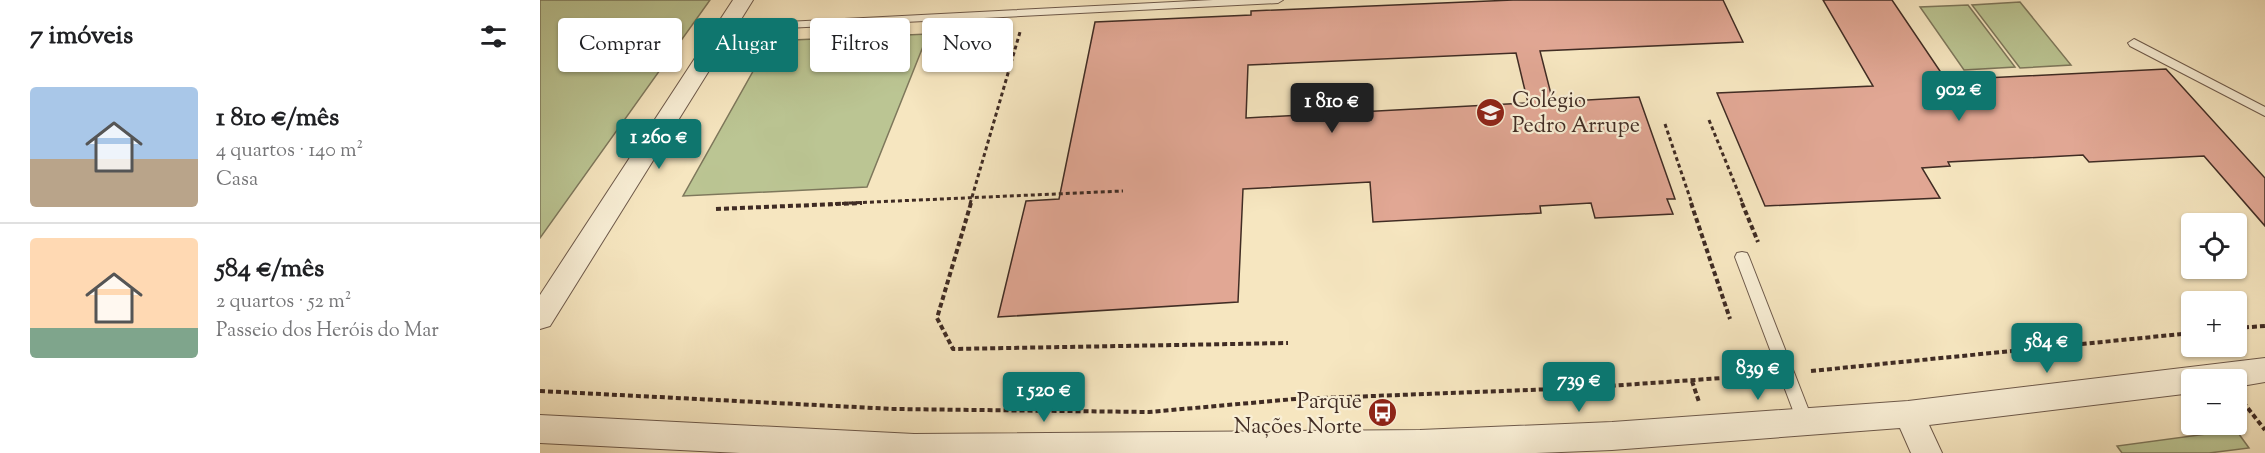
<!DOCTYPE html>
<html lang="pt">
<head>
<meta charset="utf-8">
<style>
  :root { --surface:#fff; --page:#f2f2f2; --text:#202124; --muted:#757577; --line:#e0e0e0; --accent:#0f766e }
  body { margin:0; font-family:"Sorts Mill Goudy",serif; background:var(--page); color:var(--text); height:100vh; display:flex; flex-direction:column; font-size:22px; white-space:nowrap }
  * { box-sizing:border-box; margin:0 }
  p { font-size:20px; color:var(--muted) }
  .icon { flex:none; width:33px; height:33px; fill:none; stroke:currentColor; stroke-width:2; stroke-linecap:round; stroke-linejoin:round }
  .map { position:relative; flex:1; overflow:hidden }
  .drawer { display:flex; flex-direction:column; background:var(--surface); width:540px }
  .drawer>* { flex:none }
  .hud { position:absolute; left:18px; top:18px; width:570px; height:54px; display:flex; gap:12px }
  .buttons { position:absolute; left:1641px; top:213px; display:grid; gap:12px }
  .buttons a { display:grid; place-items:center; width:66px; height:66px; border-radius:6px; background:var(--surface); box-shadow:0 2px 4px #0004; font-size:30px }
  .price { position:absolute; translate:-50% -51px; padding:0 14px; border-radius:6px; background:var(--accent); color:#fff; font-size:20px; line-height:39px; filter:drop-shadow(0 2px 3px #0008) }
  .price::after { content:''; position:absolute; left:50%; top:36px; width:18px; height:14px; margin-left:-9px; background:inherit; clip-path:polygon(0 0,100% 0,50% 100%) }
  .price.current { background:#222; color:#fff }
  ul { padding:0; list-style:none }
  li { display:flex; align-items:center; gap:18px; height:150px; padding:0 30px }
  li+li { border-top:2px solid var(--line) }
  li span { display:grid; place-items:center; flex:none; width:168px; height:120px; border-radius:6px; color:#555 }
  li>.icon { margin-inline-start:auto }
  span .icon { width:72px; height:72px; fill:#fffc; stroke-width:1 }
  li b { font-size:26px }
  h2 { display:flex; justify-content:space-between; align-items:center; height:72px; padding:0 30px; font-size:26px }
  .chip { padding:0 21px; border-radius:6px; background:var(--surface); box-shadow:0 2px 4px #0004; font-size:21px; line-height:54px }
  .chip.current { background:var(--accent); color:#fff }
  main { display:flex; flex:1; min-height:0 }
  .map>svg:first-child { display:block }
  .green { fill:#bbc593; stroke:#7e785c; stroke-width:1.5 }
  .building { fill:#e1a794; stroke:#402c24; stroke-width:1.5; fill-rule:evenodd }
  .lines { fill:none; stroke-linecap:round; stroke-linejoin:round }
  .service-casing { stroke:#6e5a4b; stroke-width:2 }
  .minor-casing { stroke:#6e5a4b; stroke-width:2 }
  .path-far1 { stroke:#402c24; stroke-width:3; stroke-dasharray:4 3; stroke-linecap:butt }
  .path { stroke:#402c24; stroke-width:4; stroke-dasharray:5 3; stroke-linecap:butt }
  .service { fill:#f9efd6; fill-rule:evenodd }
  .minor { fill:#f9efd6; fill-rule:evenodd }
  .labels { text-anchor:middle; stroke-width:4.5; stroke-linejoin:round; paint-order:stroke }
  .poi-label { font-size:22px; fill:#402c24; stroke:#f9efd6; text-anchor:start }
</style>
</head>
<body>
<main>
<section class="drawer">
<h2>7 imóveis<svg class="icon" aria-label="filters" viewBox="0 0 24 24"><path d="M4 7h16M4 17h16"/><circle cx="9" cy="7" r="2"/><circle cx="15" cy="17" r="2"/></svg></h2>
<ul>
<li><span style="background:linear-gradient(#a9c7e8 60%,#b9a48a 0)"><svg class="icon" aria-label="home" viewBox="0 0 24 24"><path d="M3 11l9-7 9 7M6 9v11h12V9"/></svg></span><div><b>1 810 €/mês</b><p>4 quartos · 140 m²</p><p>Casa</p></div></li>
<li><span style="background:linear-gradient(#ffd9b3 75%,#7fa58c 0)"><svg class="icon" aria-label="home" viewBox="0 0 24 24"><path d="M3 11l9-7 9 7M6 9v11h12V9"/></svg></span><div><b>584 €/mês</b><p>2 quartos · 52 m²</p><p>Passeio dos Heróis do Mar</p></div></li>
</ul>
</section>
<div class="map">
<svg width="1725" height="453" viewBox="0 0 1725 453">
  <rect width="100%" height="100%" fill="#f6e6c0"/>
  <filter id="stains"><feTurbulence type="fractalNoise" baseFrequency=".00333" numOctaves="4"/><feColorMatrix values="0 0 0 0 .2 0 0 0 0 .09 0 0 0 0 .02 0 0 0 .5 -.17"/></filter>
  <radialGradient id="worn" r=".72"><stop offset=".6" stop-color="#630" stop-opacity="0"/><stop offset="1" stop-color="#630" stop-opacity=".3"/></radialGradient>
  <path class="green" d="M0,0h170l-170,238z
    M1480,2l51,63 -51,3 -48,-63z
    M1428,5l47,62 -51,3 -44,-63z
    M388,34l-61,153 -184,9 87,-155z
    M1696,430l13,18 -40,5h-87l-5,-7z"/>
  <path class="building" d="M973,0h210l20,42 -203,9 13,51 86,-5 36,102h-8l6,15 -78,4 -4,-15 -51,3 1,7 -168,9 -3,-40 -127,7 -5,113 -240,15 28,-116 33,-2 36,-177 156,-7v-4zM976,53l12,50 -282,15 2,-53z
    M1283,0h69l54,80 220,-11 99,109v48l-61,-70 -115,6 -6,-7 -135,7 2,4 -28,2 18,30 -175,8 -48,-113 156,-7z"/>
  <g class="lines">
    <defs>
      <path id="service" d="M673,0h70l-5,3 -552,28 -6,-3 6,-3z
        M1594,39l131,68v9l-135,-70 -2,-3z
        M1202,252l5,1 2,4 64,164 -2,5 -6,2 -6,-2 -2,-5 -62,-164 2,-4z"/>
      <path id="minor" d="M193,0h20l-203,326 -10,3v-34z
        M1725,358v24l-29,5v-7h-44v13l-263,32 13,28h-31l-11,-25 -288,22 -76,3h-796l-200,-10v-28l374,19 506,-4 192,-8 296,-21z"/>
    </defs>
    <use href="#service" class="service-casing"/>
    <use href="#minor" class="minor-casing"/>
    <path class="path-far1" d="M1169,120l34,84
      M1125,124l27,80
      M288,204l295,-13
      M430,204l50,-172"/>
    <path class="path" d="M431,203l-34,115 16,31 335,-6
      M1151,203l39,116
      M1202,203l16,39
      M176,209l146,-6
      M1696,328l29,-2
      M1271,371l381,-38
      M1152,381l7,21
      M0,391l354,18 255,3 146,-13 285,-11 185,-13
      M1703,402l22,28"/>
    <use href="#service" class="service"/>
    <use href="#minor" class="minor"/>
  </g>
  <defs>
    <symbol id="school-disc" viewBox="-11 -11 22 22"><circle r="9.5" fill="#8f2418" stroke="#f9efd6"/><path d="M0-5L7-2L0 1L-7-2ZM-4 1L0 2.5L4 1V4Q0 6-4 4Z" fill="#fff"/></symbol>
    <symbol id="bus-disc" viewBox="-11 -11 22 22"><circle r="9.5" fill="#8f2418" stroke="#f9efd6"/><path d="M-5-6H5V4H4V6H2V4H-2V6H-4V4H-5ZM-3.5-4V0h7V-4ZM-3.5 1.2v1.5H-2V1.2ZM2 1.2v1.5H3.5V1.2Z" fill="#fff"/></symbol>
  </defs>
  <g fill-rule="evenodd">
    <use href="#school-disc" x="934" y="96" width="33" height="33"/>
    <use href="#bus-disc" x="826" y="396" width="33" height="33"/>
  </g>
  <g class="labels">
    <g class="poi-label">
      <text x="972" y="107">Colégio<tspan x="972" dy="25">Pedro Arrupe</tspan></text>
      <text x="822" y="408" text-anchor="end">Parque<tspan x="822" dy="25">Nações Norte</tspan></text>
    </g>
  </g>
  <rect width="100%" height="100%" filter="url(#stains)"/>
  <rect width="100%" height="100%" fill="url(#worn)"/>
</svg>
<div class="buttons">
<a><svg class="icon" aria-label="locate" viewBox="0 0 24 24"><circle cx="12" cy="12" r="6"/><path d="M12 2v4M12 18v4M2 12h4M18 12h4"/></svg></a>
<a>+</a>
<a>−</a>
</div>
<b class="price" style="left:1419px;top:122px">902 €</b>
<b class="price current" style="left:792px;top:134px">1 810 €</b>
<b class="price" style="left:119px;top:170px">1 260 €</b>
<b class="price" style="left:1507px;top:374px">584 €</b>
<b class="price" style="left:1218px;top:401px">839 €</b>
<b class="price" style="left:1039px;top:413px">739 €</b>
<b class="price" style="left:504px;top:423px">1 520 €</b>
<div class="hud">
<a class="chip">Comprar</a>
<a class="chip current">Alugar</a>
<a class="chip">Filtros</a>
<a class="chip">Novo</a>
</div>
</div>
</main>
</body>
</html>
